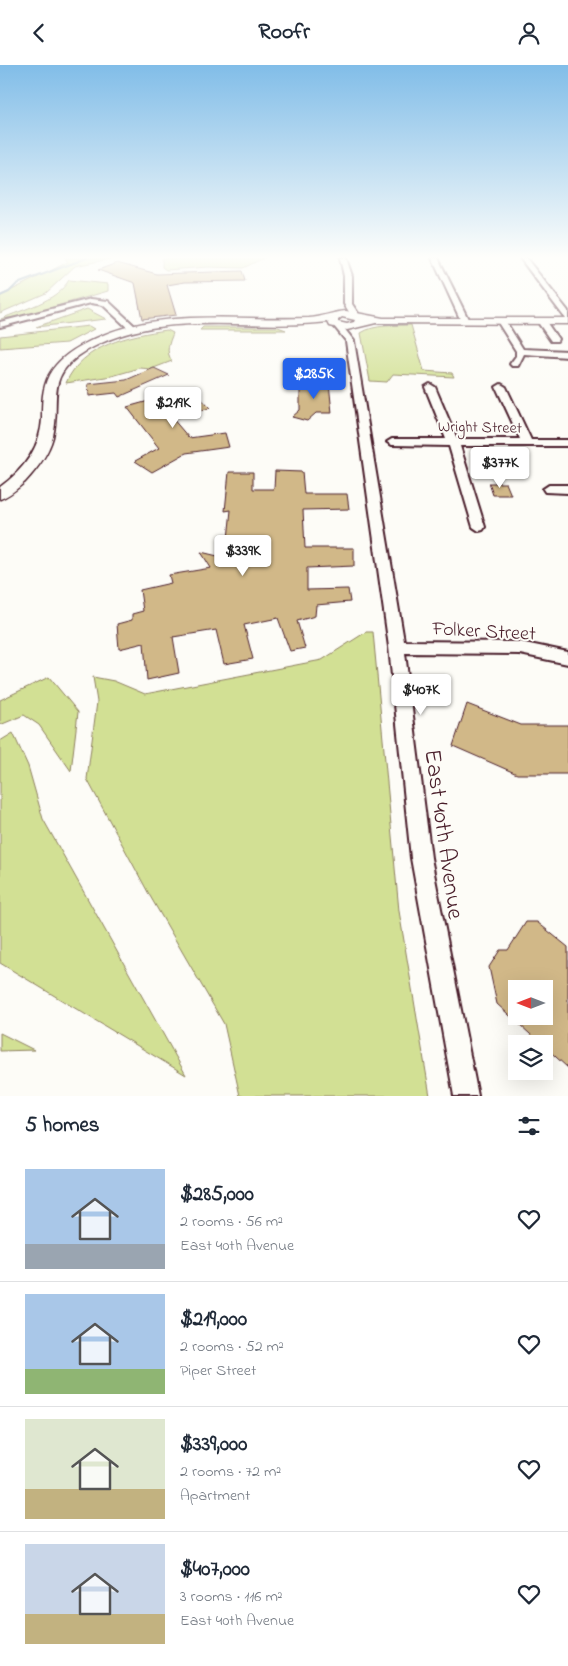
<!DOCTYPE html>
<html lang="en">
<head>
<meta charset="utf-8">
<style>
  :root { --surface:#fff; --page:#f6f6f7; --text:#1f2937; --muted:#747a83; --line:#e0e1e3; --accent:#2563eb }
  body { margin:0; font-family:"Indie Flower",sans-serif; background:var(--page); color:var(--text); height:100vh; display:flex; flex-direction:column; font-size:19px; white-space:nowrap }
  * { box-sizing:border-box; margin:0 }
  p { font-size:16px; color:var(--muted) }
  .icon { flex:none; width:28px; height:28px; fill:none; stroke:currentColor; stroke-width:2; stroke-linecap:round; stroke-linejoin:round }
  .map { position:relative; height:1031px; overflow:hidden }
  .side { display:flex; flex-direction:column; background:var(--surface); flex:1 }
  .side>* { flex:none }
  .needle { width:32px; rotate:270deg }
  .controls { position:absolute; left:508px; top:915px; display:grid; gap:10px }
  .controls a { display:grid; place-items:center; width:45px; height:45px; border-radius:0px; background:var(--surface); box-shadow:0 5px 20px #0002; font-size:25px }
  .price { position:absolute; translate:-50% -42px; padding:0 11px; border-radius:5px; background:#fff; color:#222; font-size:16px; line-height:32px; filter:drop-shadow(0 1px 2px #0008) }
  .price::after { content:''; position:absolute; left:50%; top:30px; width:15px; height:11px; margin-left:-8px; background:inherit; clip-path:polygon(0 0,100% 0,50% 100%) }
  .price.on { background:var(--accent); color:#fff }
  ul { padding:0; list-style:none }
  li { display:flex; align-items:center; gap:15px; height:125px; padding:0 25px }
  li+li { border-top:1px solid var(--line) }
  li span { display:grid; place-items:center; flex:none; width:140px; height:100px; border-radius:0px; color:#555 }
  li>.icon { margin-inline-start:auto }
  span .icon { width:60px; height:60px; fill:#fffc; stroke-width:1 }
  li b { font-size:21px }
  h2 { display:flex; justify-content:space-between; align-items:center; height:60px; padding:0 25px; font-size:21px }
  header { display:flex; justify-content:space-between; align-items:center; height:65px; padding:0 25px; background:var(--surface); font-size:22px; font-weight:800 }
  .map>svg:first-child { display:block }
  .green { fill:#d2e094; stroke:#8e8060 }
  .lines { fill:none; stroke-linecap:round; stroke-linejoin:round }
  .stream { stroke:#6e869c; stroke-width:2 }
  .building { fill:#d1b888; stroke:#4a1f2b; fill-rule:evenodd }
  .minor-casing { stroke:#4a1f2b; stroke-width:4 }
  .tertiary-casing { stroke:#4a1f2b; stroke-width:3 }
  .minor { fill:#fdfcf7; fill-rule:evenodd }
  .tertiary { fill:#fdfcf7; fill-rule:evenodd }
  .labels { text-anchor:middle; stroke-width:4; stroke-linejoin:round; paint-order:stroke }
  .far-street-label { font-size:16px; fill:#4a1f2b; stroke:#fdfcf7 }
  .street-label { font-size:20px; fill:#4a1f2b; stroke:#fdfcf7 }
  .near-street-label { font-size:24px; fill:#4a1f2b; stroke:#fdfcf7 }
</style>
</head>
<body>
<header><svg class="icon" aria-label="back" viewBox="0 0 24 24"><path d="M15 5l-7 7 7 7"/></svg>Roofr<svg class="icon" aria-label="person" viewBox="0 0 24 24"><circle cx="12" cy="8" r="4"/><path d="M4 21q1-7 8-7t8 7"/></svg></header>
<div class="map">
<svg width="568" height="1031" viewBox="0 0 568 1031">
  <rect width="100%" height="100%" fill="#fdfcf7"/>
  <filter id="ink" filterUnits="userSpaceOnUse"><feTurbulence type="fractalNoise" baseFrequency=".02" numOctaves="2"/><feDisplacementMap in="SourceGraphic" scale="10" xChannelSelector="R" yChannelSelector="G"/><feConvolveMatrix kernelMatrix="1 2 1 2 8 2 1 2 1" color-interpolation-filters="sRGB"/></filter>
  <g filter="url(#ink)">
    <path class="green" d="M67,193h47l-39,8 -29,27 -46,20v-17l68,-34 -3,-3z
      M162,193h102l-21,10 -35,-1 -42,3 -4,-3z
      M69,215l39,4v7l-86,25 -21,3c22,-10 55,-17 68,-39z
      M87,244l19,10 -70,8z
      M411,260l13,46 28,2 2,4 -61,-3 -6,8 -17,-1 -9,-48c14,-9 34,-7 50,-8z
      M89,261l5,3 -27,14 -67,5v-12z
      M203,262h75l8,3h-86z
      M167,265l6,3c-4,11 -8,18 -1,28l-21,8 -11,-1 -28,8 -46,7c16,-38 64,-48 101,-53z
      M366,567h7l26,279 31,185h-190l-16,-72 -74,-128 -63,-117 10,-77 -4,-25 21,4 31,13 177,-34z
      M49,612l29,35 -7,59 -32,-46 -15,-10 -24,10v-25z
      M13,668l15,33 15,53 143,256 -186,-112v-222z
      M0,968l34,17 -34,1z"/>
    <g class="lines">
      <path class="stream" d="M0,231l9,-4 8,-8 70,-26"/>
    </g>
    <path class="building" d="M117,198l40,11 85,-3 3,10 -60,1 -18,3 9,30 -34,4 -7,-36 -37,-13z
      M154,303l15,7 -50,22 -3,-4 -27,3 -1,-12 38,-4z
      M300,318h29l3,30h-16l-9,8 -15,-4 8,-7z
      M192,324l18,19 -38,10 17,20 36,-5 4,14 -43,6 -34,19 -17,-11 24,-13 -32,-41z
      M275,406l27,1 2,22h43l2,15 -46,1 2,38h49v18l-47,2v22l41,-1 2,13 -34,3 -1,11 -18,5 8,27 -15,3 -12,-33 -34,7 9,34 -29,5 -8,-34 -43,7 6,36 -32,7 -3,-37 -25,6 -2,-25 15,-4v-6l11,-3 -3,-21 31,-7 -2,-8 42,-7 -10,-16 25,6 5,-48 -6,1 4,-39h24v17h21z
      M489,418h17l5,12h-18z
      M467,639l54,21h47v49h-51l-64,-28z
      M526,857h11l31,25v121l-24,-22v-2h-3l-44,-40 -8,-37 11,-17h8zM516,924h28v27h-28z"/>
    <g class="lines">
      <defs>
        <path id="minor" d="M340,193h6l6,18v28l8,12 -1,2h-6l-9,-14v-28z
          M432,193h6l31,63 -1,2 -7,-2z
          M520,193h6l42,53v7h-3z
          M91,234l17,2 30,28 -7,2 -28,-26 -12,-2 -91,24v-5z
          M498,254h6l19,30 45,2v6l-44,-3 -6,12h-6l-2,-2 6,-8v-5l-19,-30z
          M538,254h6l14,20 -1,2h-6l-14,-20z
          M334,258h6l14,18 50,300 116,1 48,10v12l-48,-10 -115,-1 26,205 47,238h-24l-43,-238 -22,-211 -43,-306 -13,-16z
          M430,319l5,3 22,52h63l-24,-52 5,-3 5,3 25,53h37v6h-108l25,81 -2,3 -4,1 -6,-4 -24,-81 -57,-1 -5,-3 5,-3h54l-21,-52z
          M549,420h19v8l-23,-1 -2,-3z"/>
        <path id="tertiary" d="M346,246l37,7h185v6l-192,-1 -29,7 -17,-4 -2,-4c-81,10 -167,-15 -242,29 -43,26 -24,49 -33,86 -5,18 -16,32 -28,45 -7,6 -16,14 -25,17v-12c23,-17 40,-38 42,-68 0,-17 0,-30 7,-44 8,-15 23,-25 37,-32 69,-37 148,-22 223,-25 13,-1 25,-6 37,-7zM342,252l13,3 -1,2 -7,2 -9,-2v-2z"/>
      </defs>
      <use href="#minor" class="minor-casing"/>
      <use href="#tertiary" class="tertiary-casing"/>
      <use href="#minor" class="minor"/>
      <use href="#tertiary" class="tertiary"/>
    </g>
  </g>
  <linearGradient id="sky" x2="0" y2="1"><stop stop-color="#81bde8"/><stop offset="0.57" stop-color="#fefefb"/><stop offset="1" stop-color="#fefefb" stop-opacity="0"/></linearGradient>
  <rect width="568" height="337" fill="url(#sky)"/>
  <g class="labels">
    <g class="far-street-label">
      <text transform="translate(480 361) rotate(1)" y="6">Wright Street</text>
    </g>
    <g class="street-label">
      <text transform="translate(484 565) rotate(3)" y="7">Folker Street</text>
    </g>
    <g class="near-street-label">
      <text transform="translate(445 769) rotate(82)" y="8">East 40th Avenue</text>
    </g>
  </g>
</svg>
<div class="controls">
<a><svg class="needle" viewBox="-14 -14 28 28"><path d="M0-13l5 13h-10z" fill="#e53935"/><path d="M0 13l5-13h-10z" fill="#747a83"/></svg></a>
<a><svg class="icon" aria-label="layers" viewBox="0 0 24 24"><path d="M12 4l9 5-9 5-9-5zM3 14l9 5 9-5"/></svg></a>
</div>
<b class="price on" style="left:314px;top:335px">$285K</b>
<b class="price" style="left:173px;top:364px">$219K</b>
<b class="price" style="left:500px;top:424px">$377K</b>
<b class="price" style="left:243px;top:512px">$339K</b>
<b class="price" style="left:421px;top:651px">$407K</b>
</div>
<section class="side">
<h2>5 homes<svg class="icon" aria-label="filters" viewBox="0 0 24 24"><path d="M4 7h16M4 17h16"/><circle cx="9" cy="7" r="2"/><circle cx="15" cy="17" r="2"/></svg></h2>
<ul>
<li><span style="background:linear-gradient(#a9c7e8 75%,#9aa5b1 0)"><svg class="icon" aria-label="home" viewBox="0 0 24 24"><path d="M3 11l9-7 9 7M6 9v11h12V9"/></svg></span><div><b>$285,000</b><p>2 rooms · 56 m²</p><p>East 40th Avenue</p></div><svg class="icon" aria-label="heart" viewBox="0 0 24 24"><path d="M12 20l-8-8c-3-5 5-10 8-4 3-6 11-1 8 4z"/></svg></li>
<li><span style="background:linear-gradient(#a9c7e8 75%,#8fb573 0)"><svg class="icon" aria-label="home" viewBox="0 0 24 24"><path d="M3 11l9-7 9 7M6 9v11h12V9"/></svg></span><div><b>$219,000</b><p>2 rooms · 52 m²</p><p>Piper Street</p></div><svg class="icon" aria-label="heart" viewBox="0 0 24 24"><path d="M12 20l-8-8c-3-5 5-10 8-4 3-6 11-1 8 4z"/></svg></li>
<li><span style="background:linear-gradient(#dfe7d0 70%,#c2b280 0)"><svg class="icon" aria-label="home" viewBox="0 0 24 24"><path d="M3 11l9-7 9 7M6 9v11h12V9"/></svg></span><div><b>$339,000</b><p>2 rooms · 72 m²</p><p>Apartment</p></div><svg class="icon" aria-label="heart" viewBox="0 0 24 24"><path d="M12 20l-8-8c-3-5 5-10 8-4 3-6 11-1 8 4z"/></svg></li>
<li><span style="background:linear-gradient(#c9d6e8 70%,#c2b280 0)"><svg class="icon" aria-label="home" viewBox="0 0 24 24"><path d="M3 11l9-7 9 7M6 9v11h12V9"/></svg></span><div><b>$407,000</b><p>3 rooms · 116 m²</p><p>East 40th Avenue</p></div><svg class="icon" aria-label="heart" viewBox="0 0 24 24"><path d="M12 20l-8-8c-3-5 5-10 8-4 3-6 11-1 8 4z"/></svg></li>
</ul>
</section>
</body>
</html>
